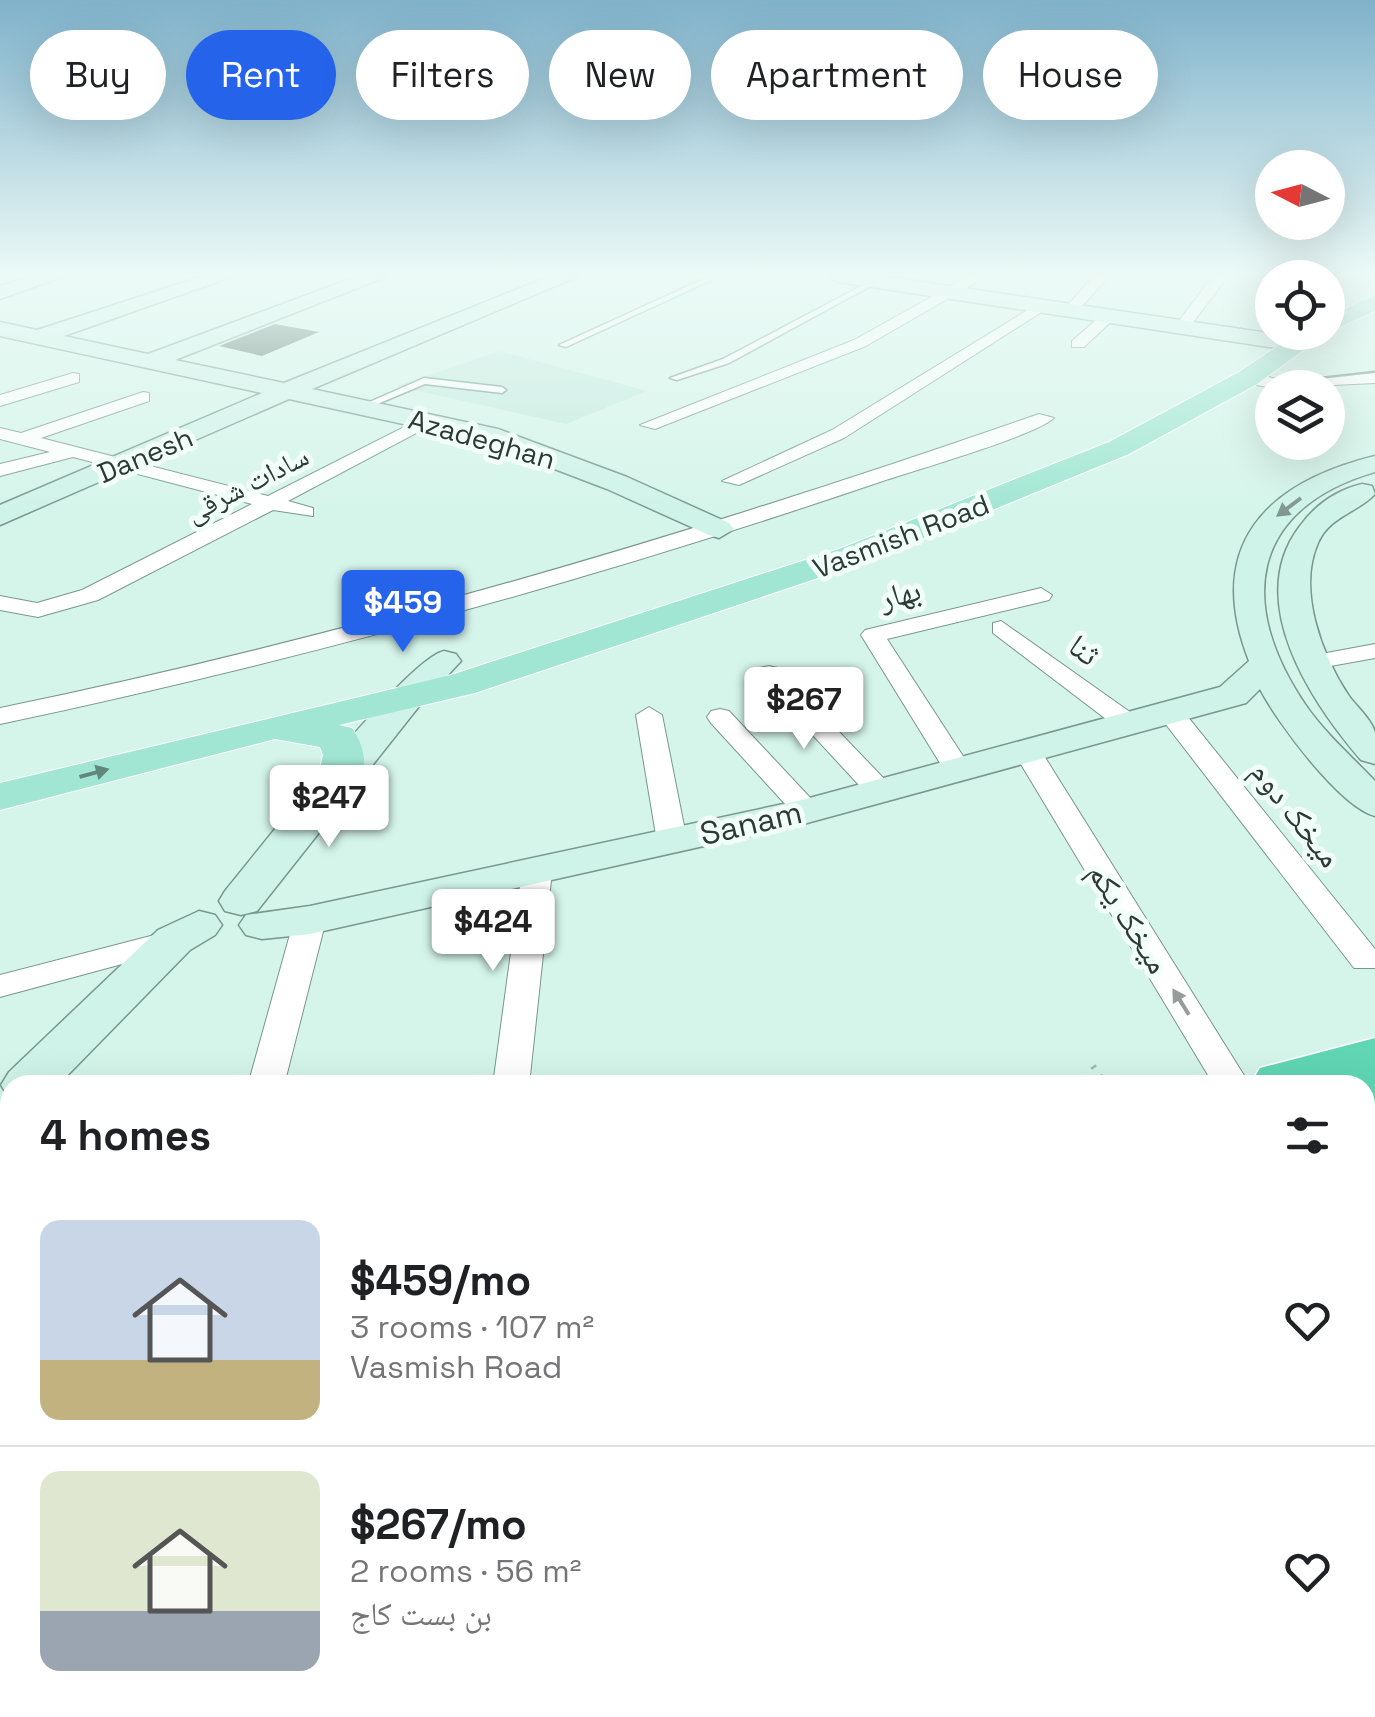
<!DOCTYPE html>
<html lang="en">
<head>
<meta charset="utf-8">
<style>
  :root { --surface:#fff; --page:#f6f6f6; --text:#202124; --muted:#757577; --line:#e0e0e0; --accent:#2563eb }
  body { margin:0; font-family:"Space Grotesk","Noto Naskh Arabic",sans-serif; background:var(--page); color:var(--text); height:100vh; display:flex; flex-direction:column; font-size:38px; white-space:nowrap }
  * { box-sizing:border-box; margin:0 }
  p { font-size:32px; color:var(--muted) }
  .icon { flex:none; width:55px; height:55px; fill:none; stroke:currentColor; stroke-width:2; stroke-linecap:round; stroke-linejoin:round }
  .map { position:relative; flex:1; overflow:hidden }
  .side { position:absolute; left:0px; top:1075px; width:1375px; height:642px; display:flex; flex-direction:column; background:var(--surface); border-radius:30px 30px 0 0; box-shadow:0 10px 40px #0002 }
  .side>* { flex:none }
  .banner { position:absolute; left:30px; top:30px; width:1315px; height:90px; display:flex; gap:20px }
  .needle { width:65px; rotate:276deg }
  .tools { position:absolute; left:1255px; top:150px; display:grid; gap:20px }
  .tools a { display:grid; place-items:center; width:90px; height:90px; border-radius:50%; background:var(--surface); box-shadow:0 10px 40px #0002; font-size:50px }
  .price { position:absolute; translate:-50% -85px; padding:0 22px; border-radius:10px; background:#fff; color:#222; font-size:32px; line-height:65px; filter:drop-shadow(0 2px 5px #0008) }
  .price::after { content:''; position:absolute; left:50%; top:60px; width:30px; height:22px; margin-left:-15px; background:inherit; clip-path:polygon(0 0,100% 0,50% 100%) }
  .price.current { background:var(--accent); color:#fff }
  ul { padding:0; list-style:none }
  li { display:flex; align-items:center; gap:30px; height:250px; padding:0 40px }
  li+li { border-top:2px solid var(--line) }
  li span { display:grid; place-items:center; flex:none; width:280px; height:200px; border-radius:20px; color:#555 }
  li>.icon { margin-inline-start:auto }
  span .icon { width:120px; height:120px; fill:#fffc; stroke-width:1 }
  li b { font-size:42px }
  h2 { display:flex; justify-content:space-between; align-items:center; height:120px; padding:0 40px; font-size:42px }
  .tag { padding:0 35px; border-radius:45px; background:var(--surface); box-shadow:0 10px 40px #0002; font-size:35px; line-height:90px }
  .tag.current { background:var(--accent); color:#fff }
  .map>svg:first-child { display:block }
  .built { fill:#c3ebde }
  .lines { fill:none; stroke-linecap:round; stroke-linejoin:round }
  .stream { stroke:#688b7f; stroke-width:5 }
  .building { fill:#537066 }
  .lane-casing { stroke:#79978d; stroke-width:3 }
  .street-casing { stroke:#79978d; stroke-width:2 }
  .secondary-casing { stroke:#79978d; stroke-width:3 }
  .primary-casing { stroke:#fff; stroke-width:2 }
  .highway-casing { stroke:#fff; stroke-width:3 }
  .path-far1 { stroke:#9fb9b0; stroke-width:6; stroke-dasharray:2.5 9; stroke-linecap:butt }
  .path { stroke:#9fb9b0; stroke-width:8; stroke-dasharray:4 11; stroke-linecap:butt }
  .lane { fill:#fff; fill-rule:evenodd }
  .street { fill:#fff; fill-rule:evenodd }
  .secondary { fill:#cff3e8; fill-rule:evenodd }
  .primary { fill:#a0e6d2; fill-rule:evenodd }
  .highway { fill:#60d6b4; fill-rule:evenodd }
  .oneway { fill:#7e968e }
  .oneway2 { fill:#60877b }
  .oneway3 { fill:#969c9a }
  .labels { text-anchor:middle; stroke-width:10; stroke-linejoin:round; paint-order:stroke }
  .far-street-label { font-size:28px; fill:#2c3934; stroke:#f1fef9 }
  .street-label { font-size:32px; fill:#2c3934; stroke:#f1fef9 }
</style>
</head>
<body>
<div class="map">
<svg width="1375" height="1717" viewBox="0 0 1375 1717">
  <rect width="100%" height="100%" fill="#d5f5ea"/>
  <path class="built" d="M500,351l147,40 -81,33 -169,-38z"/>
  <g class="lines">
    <path class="stream" d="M1313,380l62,-7"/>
  </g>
  <path class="building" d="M275,324l44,8 -57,24 -43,-10z"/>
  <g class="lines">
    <defs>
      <path id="lane" d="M710,276h10l-154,71 -7,-2z
        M880,276h9l-160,87 -52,17 -7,-2 53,-19z
        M424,378l78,9 4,3 -4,3 -77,-9 -62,26 -7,-2z"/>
      <path id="street" d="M969,276h18l-121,70 -211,83 -15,-4 214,-85z
        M1094,276h15l-33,37h-10v-6z
        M1213,276h15l-40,53h-10l-3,-3z
        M1285,276h21l1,2h-21z
        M1039,303l12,3 -207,132 -105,47 -17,-4 110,-51z
        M1104,313l13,3 -33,31h-12v-6z
        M73,373l6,1v8l-79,24v-11z
        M1248,373l45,9 82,-9v10l-103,5 -30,-6 -2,-4z
        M143,392l6,1v8l-108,37 227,58 154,-78 15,4 -149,79 25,7v8l-40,-6 -175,90 -60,17 -38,-7v-14l37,7 45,-13 170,-86 -179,-47 -73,19v-12l50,-12 -50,-13v-11l21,5z
        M1039,414l15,4c-21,19 -143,53 -177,65 -288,98 -580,178 -877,241v-16c354,-73 698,-175 1039,-294z
        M1041,588l11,7 -3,5 -162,39 85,131 -4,6h-20l-87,-141 4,-5z
        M1001,621l136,96 4,6 -4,6h-18l-126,-96v-10z
        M1375,644v14l-61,11 -12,-7 3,-5z
        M769,666l9,2 112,117 4,6 -4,6h-20l-110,-119 -3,-5 3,-5z
        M1170,704l9,2 196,243v19h-21l-193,-250 -4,-6 4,-6z
        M649,707l13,8 25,126 -15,9 -15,-9 -21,-126z
        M720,709l9,2 88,94 4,6 -4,6h-20l-86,-94 -4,-6 4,-6z
        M1027,743l14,8 209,334h-36l-201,-334z
        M537,862l15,9 -23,214h-36l29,-214z
        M310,910l11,3 5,7 -42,165h-36l46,-165 5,-7z
        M174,930l11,3 5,7 -5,7 -185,50v-22z
        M1365,1385l10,3v55l-10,-4z
        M10,1682v26h31l-3,9h-38v-33z
        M294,1708h54l-1,9h-54z
        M899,1708h53l2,9h-54z
        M1137,1708h54l4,9h-54z"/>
      <path id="secondary" d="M33,276h32l-65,23v-13z
        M203,276h31l-170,60 84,18 210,-78h30l-213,84 109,23 266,-107h29l-267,113 186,40 129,48 102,46 5,6 -15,9 -10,-3 -102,-46 -126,-48 -192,-42 -289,126v-20l262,-112 -262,-57v-14l37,8z
        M828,276h54l414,61 11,7 -11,7 -458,-69z
        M1375,456v16c-127,37 -138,134 -68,235 19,27 45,50 68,74v35c-35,-9 -98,-94 -115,-127l-14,14 -439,120 -497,111 -48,5 -16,-4 -7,-10 7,-10 64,-9 492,-106 418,-113 29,-26c-45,-115 16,-178 126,-205z
        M1362,484l10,2 3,8c-18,19 -45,22 -57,49 -21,47 4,113 31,153 7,10 24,25 26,37 0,9 0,21 0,31l-14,-4c-50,-58 -118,-160 -61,-234 15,-21 37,-36 62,-42z
        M444,651l12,3 5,7 -41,44 -163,206 -16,4 -16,-4 -6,-10 6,-10c35,-42 180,-231 219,-240z
        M199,911l16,4 7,10 -7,10 -25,15 -132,135h-48l-1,13 -8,-13 8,-13 149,-142z
        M10,1111v47l-10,3v-47z"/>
      <path id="primary" d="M1375,295v16l-48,22 -70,51 -128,70 -266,109 -388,130 -136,32 13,3c14,20 17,43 3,64l-16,4 -16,-4 -6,-9 6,-28 -3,-8 -45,-8 -275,71v-27l451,-108 388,-126 270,-107 130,-70 60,-40h29v-15z"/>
      <path id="highway" d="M1375,1038v96l-10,3v-52h-115l10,-17z
        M1375,1135v54l-10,3v-54z
        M1375,1204v60l-10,3v-60z
        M10,1342v295l-10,3v-295z"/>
    </defs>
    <use href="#lane" class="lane-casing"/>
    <use href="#street" class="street-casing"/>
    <use href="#secondary" class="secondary-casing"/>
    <use href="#primary" class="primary-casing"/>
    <use href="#highway" class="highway-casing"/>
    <path class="path-far1" d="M1093,1066l13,19"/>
    <path class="path" d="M1365,1304l10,-3"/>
    <use href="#lane" class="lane"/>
    <use href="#street" class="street"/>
    <use href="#secondary" class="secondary"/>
    <use href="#primary" class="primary"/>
    <use href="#highway" class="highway"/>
  </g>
  <defs><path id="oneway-solid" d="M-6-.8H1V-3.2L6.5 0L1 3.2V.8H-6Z" transform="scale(2.5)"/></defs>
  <use class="oneway" href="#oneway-solid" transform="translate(1289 507) rotate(143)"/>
  <use class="oneway2" href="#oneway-solid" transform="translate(94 773) rotate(-15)"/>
  <use class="oneway3" href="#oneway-solid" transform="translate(1181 1002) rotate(-122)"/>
  <linearGradient id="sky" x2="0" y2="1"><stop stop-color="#7fb2cb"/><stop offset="0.53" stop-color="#ecfaf6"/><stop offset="1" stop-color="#ecfaf6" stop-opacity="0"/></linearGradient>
  <rect width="1375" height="517" fill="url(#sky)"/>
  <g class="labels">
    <g class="far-street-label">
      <text transform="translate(482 439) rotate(16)" y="10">Azadeghan</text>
      <text transform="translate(145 455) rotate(-23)" y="10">Danesh</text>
      <text transform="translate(247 484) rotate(-27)" y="10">سادات شرقی</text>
      <text transform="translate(901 536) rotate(-21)" y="10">Vasmish Road</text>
    </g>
    <g class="street-label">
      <text transform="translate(900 594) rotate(-15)" y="11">بهار</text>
      <text transform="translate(1084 650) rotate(37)" y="11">ثنا</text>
      <text transform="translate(1296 814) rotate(52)" y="11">میخک دوم</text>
      <text transform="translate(751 823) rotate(-13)" y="11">Sanam</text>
      <text transform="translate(1129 918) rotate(58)" y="11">میخک یکم</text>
    </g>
  </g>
</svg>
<div class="tools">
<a><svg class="needle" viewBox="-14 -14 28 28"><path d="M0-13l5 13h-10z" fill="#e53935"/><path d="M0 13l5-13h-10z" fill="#757577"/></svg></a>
<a><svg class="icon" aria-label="locate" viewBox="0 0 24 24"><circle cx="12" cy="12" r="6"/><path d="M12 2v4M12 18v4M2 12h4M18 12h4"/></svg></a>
<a><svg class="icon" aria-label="layers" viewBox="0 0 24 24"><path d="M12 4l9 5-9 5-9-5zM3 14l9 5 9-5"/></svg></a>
</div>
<b class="price current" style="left:403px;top:655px">$459</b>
<b class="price" style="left:804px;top:752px">$267</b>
<b class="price" style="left:329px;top:850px">$247</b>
<b class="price" style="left:493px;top:974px">$424</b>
<div class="banner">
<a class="tag">Buy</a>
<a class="tag current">Rent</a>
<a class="tag">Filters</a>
<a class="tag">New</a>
<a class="tag">Apartment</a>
<a class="tag">House</a>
</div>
<section class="side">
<h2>4 homes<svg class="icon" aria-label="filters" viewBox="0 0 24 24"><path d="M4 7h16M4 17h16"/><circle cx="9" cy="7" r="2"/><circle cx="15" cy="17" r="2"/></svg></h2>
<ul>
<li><span style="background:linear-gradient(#c9d6e8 70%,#c2b280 0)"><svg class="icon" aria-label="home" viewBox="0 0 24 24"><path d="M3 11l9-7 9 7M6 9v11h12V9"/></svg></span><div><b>$459/mo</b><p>3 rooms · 107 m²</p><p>Vasmish Road</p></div><svg class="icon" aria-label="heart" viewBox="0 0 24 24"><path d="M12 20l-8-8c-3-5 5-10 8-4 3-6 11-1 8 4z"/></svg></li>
<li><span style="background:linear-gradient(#dfe7d0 70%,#9aa5b1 0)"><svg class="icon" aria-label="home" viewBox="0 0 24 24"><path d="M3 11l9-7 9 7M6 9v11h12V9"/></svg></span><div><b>$267/mo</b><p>2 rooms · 56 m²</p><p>بن بست کاج</p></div><svg class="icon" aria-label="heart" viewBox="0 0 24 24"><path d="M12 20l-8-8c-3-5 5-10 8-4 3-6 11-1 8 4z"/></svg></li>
</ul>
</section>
</div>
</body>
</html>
